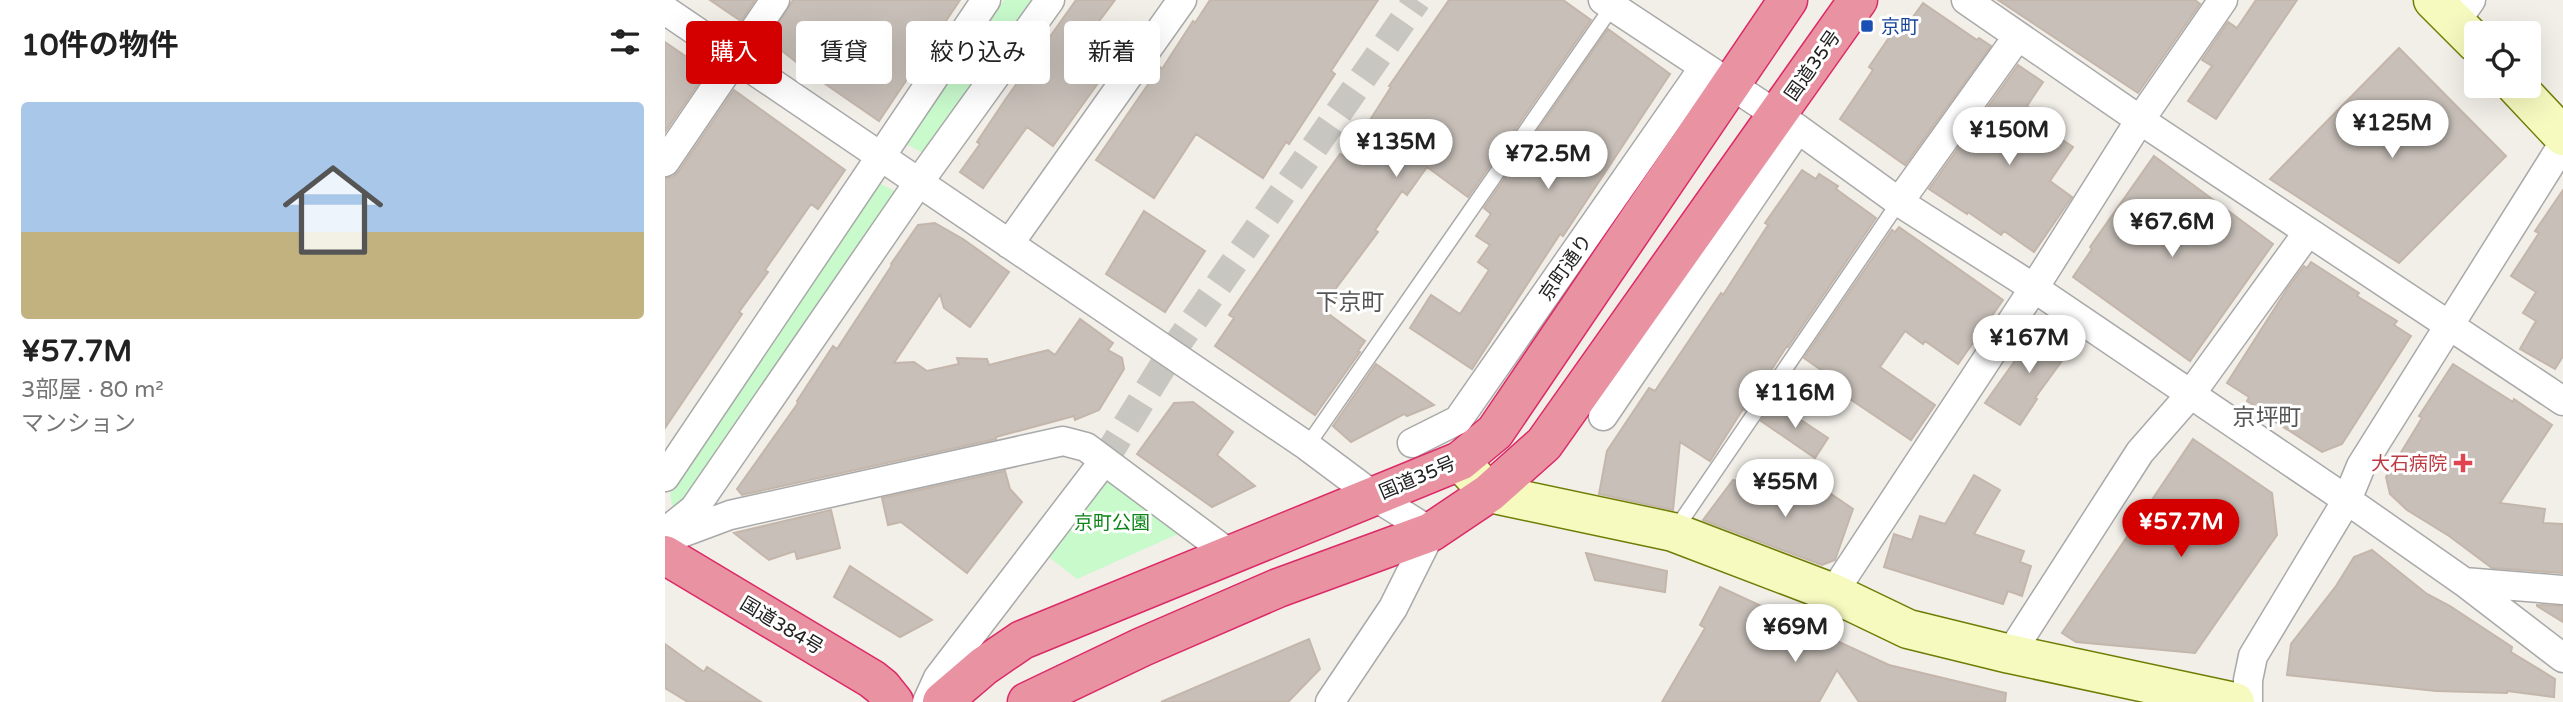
<!DOCTYPE html>
<html lang="ja">
<head>
<meta charset="utf-8">
<style>
  :root { --surface:#fff; --page:#f6f6f6; --text:#222; --muted:#767676; --accent:#d40000 }
  body { margin:0; font-family:"Varela Round","Noto Sans JP",sans-serif; background:var(--page); color:var(--text); height:100vh; display:flex; flex-direction:column; font-size:26px; white-space:nowrap }
  * { box-sizing:border-box; margin:0 }
  p { font-size:23px; color:var(--muted) }
  .icon { flex:none; width:38px; height:38px; fill:none; stroke:currentColor; stroke-width:2; stroke-linecap:round; stroke-linejoin:round }
  .map { position:relative; flex:1; overflow:hidden }
  .drawer { display:flex; flex-direction:column; background:var(--surface); width:665px }
  .drawer>* { flex:none }
  .banner { position:absolute; left:21px; top:21px; width:665px; height:63px; display:flex; gap:14px }
  .tools { position:absolute; left:1799px; top:21px; display:grid; gap:14px }
  .tools a { display:grid; place-items:center; width:77px; height:77px; border-radius:7px; background:var(--surface); box-shadow:0 7px 28px #0002; font-size:35px }
  .price { position:absolute; translate:-50% -60px; padding:0 16px; border-radius:24px; background:#fff; color:#222; font-size:23px; line-height:46px; filter:drop-shadow(0 2px 4px #0008) }
  .price::after { content:''; position:absolute; left:50%; top:42px; width:21px; height:16px; margin-left:-10px; background:inherit; clip-path:polygon(0 0,100% 0,50% 100%) }
  .price.current { background:var(--accent); color:#fff }
  ul { padding:0; list-style:none }
  li { display:grid; align-content:center; gap:14px; height:371px; padding:0 21px }
  li span { display:grid; place-items:center; height:217px; border-radius:7px; color:#555 }
  li>.icon { margin-inline-start:auto }
  span .icon { width:126px; height:126px; fill:#fffc; stroke-width:1 }
  li b { font-size:30px }
  h2 { display:flex; justify-content:space-between; align-items:center; height:84px; padding:0 21px; font-size:30px }
  .pill { padding:0 24px; border-radius:7px; background:var(--surface); box-shadow:0 7px 28px #0002; font-size:24px; line-height:63px }
  .pill.current { background:var(--accent); color:#fff }
  main { display:flex; flex:1; min-height:0 }
  .map>svg:first-child { display:block }
  .park { fill:#c8facc }
  .building { fill:#c7bfb8; stroke:#c4b6ab; stroke-width:2 }
  .lines { fill:none; stroke-linecap:round; stroke-linejoin:round }
  .street-tunnel { stroke:#c8c6c1; stroke-width:28; stroke-dasharray:28 14; stroke-linecap:butt }
  .lane-casing { stroke:#a9a9a9; stroke-width:17 }
  .street-casing { stroke:#a9a9a9; stroke-width:31 }
  .secondary-casing { stroke:#707d05; stroke-width:41 }
  .highway-casing { stroke:#dc2a67; stroke-width:41 }
  .lane { stroke:#fff; stroke-width:14 }
  .street { stroke:#fff; stroke-width:28 }
  .secondary { stroke:#f7fabf; stroke-width:38 }
  .highway { stroke:#e892a2; stroke-width:38 }
  .transit-dot { fill:#1a4fb4; stroke:#fff; stroke-width:2.5 }
  .health-dot { fill:#e0444e; stroke:#fff; stroke-width:2.5 }
  .labels { text-anchor:middle; stroke-width:6; stroke-linejoin:round; paint-order:stroke }
  .transit-label { font-size:19px; fill:#164399; stroke:#fff; text-anchor:start }
  .street-label { font-size:19px; fill:#222; stroke:#fff }
  .health-label { font-size:19px; fill:#be3a42; stroke:#fff; text-anchor:end }
  .park-label { font-size:19px; fill:#0c8416; stroke:#fff }
  .quarter-label { font-size:23px; fill:#555; stroke:#fff }
</style>
</head>
<body>
<main>
<section class="drawer">
<h2>10件の物件<svg class="icon" aria-label="filters" viewBox="0 0 24 24"><path d="M4 7h16M4 17h16"/><circle cx="9" cy="7" r="2"/><circle cx="15" cy="17" r="2"/></svg></h2>
<ul>
<li><span style="background:linear-gradient(#a9c7e8 60%,#c2b280 0)"><svg class="icon" aria-label="home" viewBox="0 0 24 24"><path d="M3 11l9-7 9 7M6 9v11h12V9"/></svg></span><div><b>¥57.7M</b><p>3部屋 · 80 m²</p><p>マンション</p></div></li>
</ul>
</section>
<div class="map">
<svg width="1898" height="702" viewBox="0 0 1898 702">
  <rect width="100%" height="100%" fill="#f2efe9"/>
  <path class="park" d="M339,0h31l-46,67 -66,86 -17,-9z
    M212,182l20,10 -209,309 -11,6 -5,-2 -2,-11z
    M448,477l76,52 -112,50 -36,-28 47,-64z"/>
  <path class="building" d="M45,0h45l-14,21z
    M128,0h167l-81,121 -61,-42 -50,-39z
    M411,0h39l-18,24 29,20 -73,102 -26,-19 -44,61 -23,-16 20,-28 -3,-2 28,-42z
    M545,0h168l-47,71 4,3 -46,70 -3,-2 -23,36 -67,-44 -42,64 -58,-38 64,-93 2,2 31,-48 2,2z
    M784,0h114l28,20 -123,177 -41,-30 -20,28 -5,-4 -27,39 3,2 -44,59 4,4 -12,17 39,29 -7,10 2,1 -45,63 -100,-69 19,-28 -5,-3 88,-129 23,-32 4,2 26,-36 21,-33 -2,-1z
    M1333,0h197l5,4 -62,89z
    M1591,0h41l-81,119 -28,-18 24,-35 -10,-6 26,-38 9,6z
    M1258,3l54,37 2,-2 12,8 -86,119 -65,-46 33,-49 -4,-3 32,-47 6,5z
    M943,29l62,45 -107,162 -3,-2 -88,135 -62,-41 21,-33 29,19 29,-44 -11,-8 12,-17 -14,-9 15,-22 -7,-6z
    M0,42l42,29 -42,61z
    M1734,48l107,108 -107,107 -129,-84z
    M1353,65l25,17 -16,24 13,9 -4,7 37,25 -23,34 22,16 -38,55 -30,-21 -3,4 -33,-23 -1,2 -38,-25z
    M69,90l111,80 -27,39 -7,-5 -46,66 3,2 -29,40 3,2 -77,114v-250l8,-1 6,-6z
    M1489,156l119,88 -83,117 -117,-84 19,-28 -2,-2z
    M1137,170l14,9 3,-5 19,12 -2,3 40,29 -88,129 -1,-1 -42,64 -2,-1 -33,52 -30,-19 -7,68 -74,-16 8,-43 42,-63 6,3 66,-98 2,2 45,-70 -3,-2z
    M1898,190v166l-8,13 -35,-20 16,-28 -13,-8 13,-21 -25,-16 28,-43 -4,-2z
    M479,211l61,40 -40,61 -59,-38z
    M270,223l28,16 46,33 -39,55 -26,-19 -4,-14 -46,69 20,-1 13,9 32,-7 -2,-6 30,1 2,6 59,-15 7,5 25,-36 33,24 -5,7 14,8 2,11 -25,41 -24,10 -1,-4 -78,21v2l-254,56 -5,-6 61,-86 -1,-2 36,-55 4,3 55,-84 -1,-1 27,-39z
    M1234,227l104,73 -45,64 -33,-23 -2,3 -18,-13 -25,36 55,38 -24,35 -67,-45 4,-6 -44,-31 88,-128 3,2z
    M1646,262l48,31 -2,3 40,25 -3,4 17,11 -69,108 -20,8 -54,-35 2,-2 -23,-14 2,-4 -22,-14 60,-94 17,-23 3,2z
    M1376,324l31,23 -37,51 2,1 -17,26 -35,-22z
    M711,364l58,41 -27,11 -3,-2 -53,28 -18,-16z
    M1788,364l60,38 1,-3 38,26 -52,78 45,6 -2,14 20,1v49l-71,-5 -43,-32 -42,-26 -17,-16 -4,-17 36,-59 -3,-2z
    M528,402l40,30 -16,23 38,31 -43,21 -75,-53 37,-51z
    M1109,402l54,36 -13,20 -54,-37z
    M1528,439l79,54 5,42 -82,118 -119,-11 -14,-9z
    M340,471l5,18 12,13 -55,71 -66,-51 -13,3 -6,-27z
    M1309,475l26,15 -26,44 50,17 -4,11 11,4 -9,30 -14,-5 -5,13 -119,-37 10,-33 18,6 8,-24 25,8z
    M1144,479l44,30 -18,51 -13,5 -119,-45 30,-40 63,17z
    M166,510l9,38 -43,11 -2,-8 -26,9 -35,-27z
    M1707,550l55,44 23,12 62,41 -1,5 44,27 -1,18 -47,-6v2l-71,-2 -149,-16 4,-31 45,-58 18,-29z
    M921,553l81,18 -2,21 -70,-12z
    M185,566l82,54 -32,17 -66,-40z
    M1055,587l169,78 117,28 -1,9h-146l-22,-32 -18,32h-157l43,-74 -5,-3z
    M1872,605l26,1v16l-26,-16z
    M644,639l11,30 -32,33h-127z
    M0,644l39,28 3,-5 54,35h-73l-23,-14z"/>
  <g class="lines">
    <path class="street-tunnel" d="M439,461l67,-108 246,-353"/>
    <defs>
      <path id="lane" d="M642,446l307,-442
        M1010,530l224,-328"/>
      <path id="street" d="M938,0l195,129 101,73 135,86 313,212 117,82 99,76
        M1301,0l174,120 423,281
        M0,10l642,436 67,50 57,36 -38,76 -63,94
        M1791,21l15,-21
        M0,162l110,-162
        M1234,202l119,-166
        M344,244l173,-244
        M938,416l195,-287
        M747,443l46,-23 246,-353
        M0,477l321,-477
        M0,532l29,-23 225,-327 131,-182
        M6,537l59,-22 333,-74 23,6 145,108
        M1799,582l99,8
        M1168,593l201,-305 106,-168 83,-120
        M1345,654l130,-202 50,-57 118,-163
        M262,702l11,-24 166,-217
        M1583,702v-22l5,-24 94,-156 14,-34 202,-322"/>
      <path id="secondary" d="M1768,0l43,43
        M1851,86l47,50
        M795,461l29,32 184,39 160,61 75,36 102,25 225,48"/>
      <path id="highway" d="M0,555l207,124 10,8 12,15
        M277,702l42,-36 38,-26 438,-179 35,-29 293,-432
        M362,702l115,-55 136,-59 153,-56 58,-39 55,-49 314,-444"/>
    </defs>
    <use href="#lane" class="lane-casing"/>
    <use href="#street" class="street-casing"/>
    <use href="#secondary" class="secondary-casing"/>
    <use href="#highway" class="highway-casing"/>
    <use href="#lane" class="lane"/>
    <use href="#street" class="street"/>
    <use href="#secondary" class="secondary"/>
    <use href="#highway" class="highway"/>
  </g>
  <rect class="transit-dot" x="1195" y="19" width="14" height="14" rx="3.5"/>
  <path class="health-dot" d="M1794.5 452.5h7v7h7v7h-7v7h-7v-7h-7v-7h7z"/>
  <g class="labels">
    <g class="transit-label">
      <text x="1216" y="33">京町</text>
    </g>
    <g class="street-label">
      <text transform="translate(1147 65) rotate(-55)" y="7">国道35号</text>
      <text transform="translate(900 267) rotate(-55)" y="7">京町通り</text>
      <text transform="translate(752 477) rotate(-23)" y="7">国道35号</text>
      <text transform="translate(117 625) rotate(31)" y="7">国道384号</text>
    </g>
    <g class="health-label">
      <text x="1782" y="470">大石病院</text>
    </g>
    <g class="park-label">
      <text x="447" y="529">京町公園</text>
    </g>
    <g class="quarter-label">
      <text x="685" y="310">下京町</text>
      <text x="1602" y="425">京坪町</text>
    </g>
  </g>
</svg>
<div class="tools">
<a><svg class="icon" aria-label="locate" viewBox="0 0 24 24"><circle cx="12" cy="12" r="6"/><path d="M12 2v4M12 18v4M2 12h4M18 12h4"/></svg></a>
</div>
<b class="price" style="left:1727px;top:160px">¥125M</b>
<b class="price" style="left:1344px;top:167px">¥150M</b>
<b class="price" style="left:731px;top:179px">¥135M</b>
<b class="price" style="left:883px;top:191px">¥72.5M</b>
<b class="price" style="left:1507px;top:259px">¥67.6M</b>
<b class="price" style="left:1364px;top:375px">¥167M</b>
<b class="price" style="left:1130px;top:430px">¥116M</b>
<b class="price" style="left:1120px;top:519px">¥55M</b>
<b class="price current" style="left:1516px;top:559px">¥57.7M</b>
<b class="price" style="left:1130px;top:664px">¥69M</b>
<div class="banner">
<a class="pill current">購入</a>
<a class="pill">賃貸</a>
<a class="pill">絞り込み</a>
<a class="pill">新着</a>
</div>
</div>
</main>
</body>
</html>
